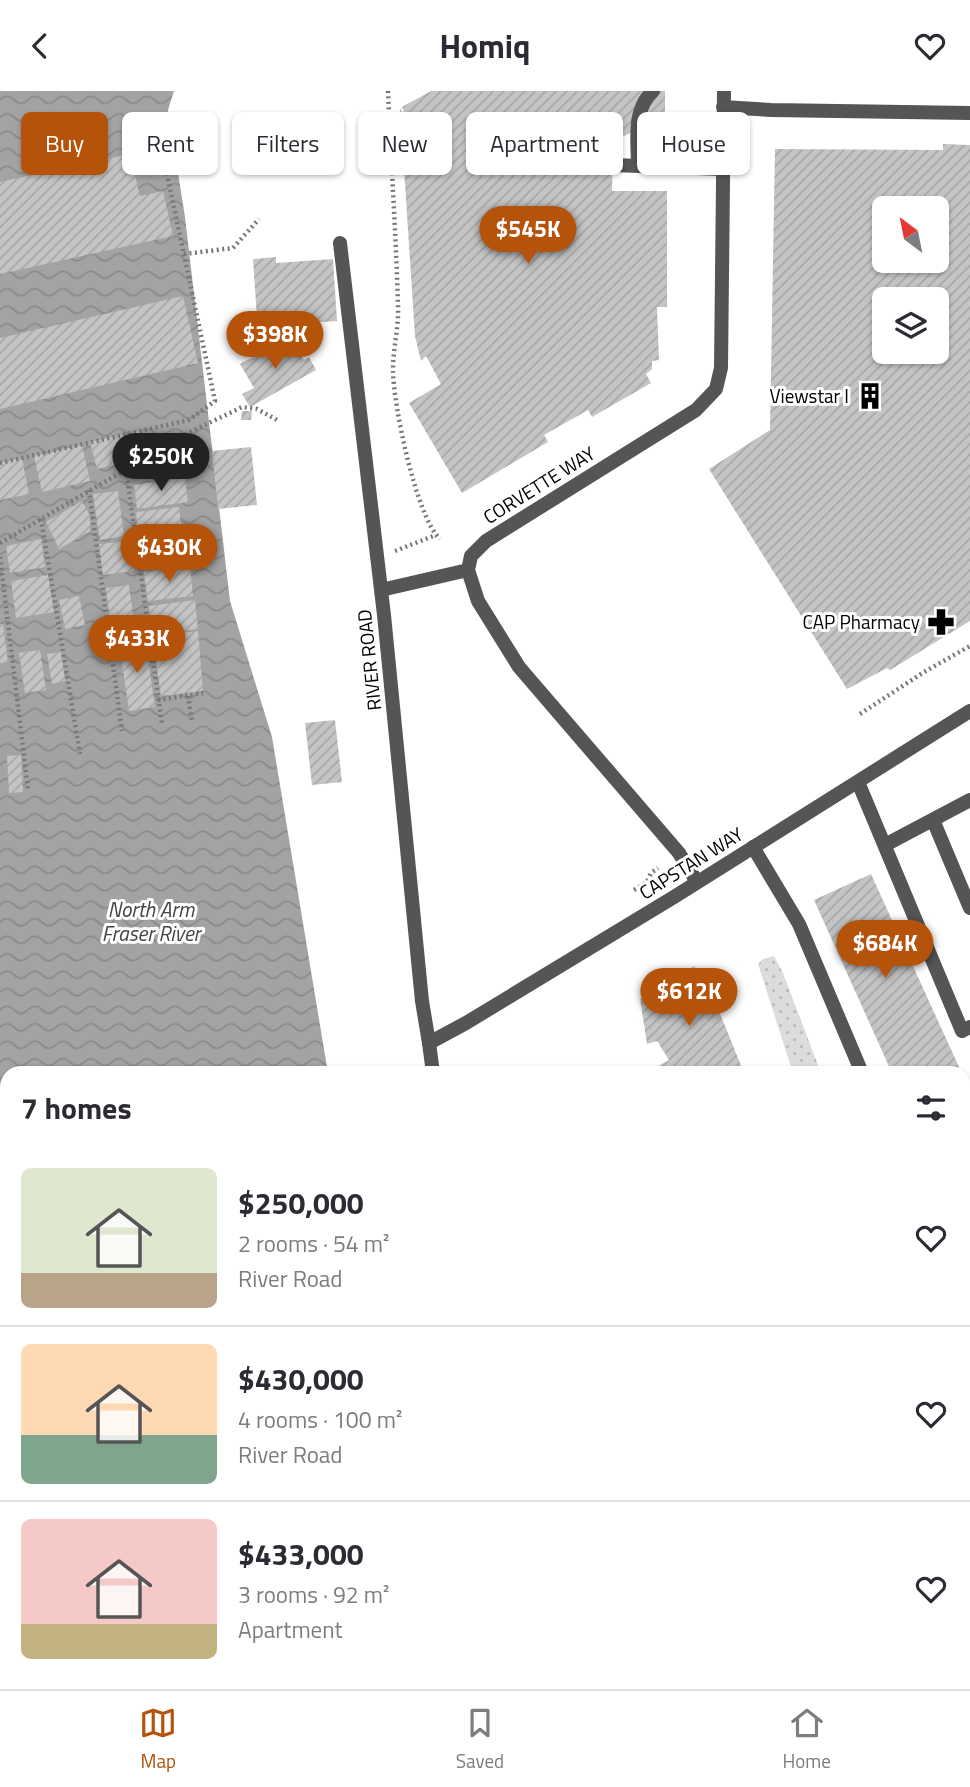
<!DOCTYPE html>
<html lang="en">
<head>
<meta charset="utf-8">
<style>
  :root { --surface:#fff; --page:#f2f2f3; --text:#2b2b33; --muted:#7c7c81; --line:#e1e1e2; --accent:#b45309 }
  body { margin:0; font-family:"Titillium Web",sans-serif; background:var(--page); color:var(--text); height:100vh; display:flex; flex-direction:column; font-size:26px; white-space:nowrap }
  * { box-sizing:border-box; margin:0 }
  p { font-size:23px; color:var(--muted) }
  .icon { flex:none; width:38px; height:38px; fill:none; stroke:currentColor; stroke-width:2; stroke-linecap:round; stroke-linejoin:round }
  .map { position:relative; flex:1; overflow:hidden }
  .sheet { position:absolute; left:0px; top:975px; width:971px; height:625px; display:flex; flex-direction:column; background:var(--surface); border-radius:21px 21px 0 0; box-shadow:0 2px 5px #0004 }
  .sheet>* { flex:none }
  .hud { position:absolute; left:21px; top:21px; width:929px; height:63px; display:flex; gap:14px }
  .needle { width:46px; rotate:328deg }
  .buttons { position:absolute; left:872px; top:105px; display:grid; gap:14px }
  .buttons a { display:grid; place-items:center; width:77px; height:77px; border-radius:10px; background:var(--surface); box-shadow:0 2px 5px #0004; font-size:35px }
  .price { position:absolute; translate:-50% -60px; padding:0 16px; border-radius:24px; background:var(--accent); color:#fff; font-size:23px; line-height:46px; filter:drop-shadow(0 2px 4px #0008) }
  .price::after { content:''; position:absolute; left:50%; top:42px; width:21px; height:16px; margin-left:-10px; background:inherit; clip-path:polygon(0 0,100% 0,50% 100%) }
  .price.active { background:#222; color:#fff }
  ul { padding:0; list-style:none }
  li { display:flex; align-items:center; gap:21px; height:175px; padding:0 21px }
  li+li { border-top:2px solid var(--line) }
  li span { display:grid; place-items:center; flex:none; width:196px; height:140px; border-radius:10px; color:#555 }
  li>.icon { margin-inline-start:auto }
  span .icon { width:84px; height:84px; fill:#fffc; stroke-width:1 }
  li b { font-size:30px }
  h2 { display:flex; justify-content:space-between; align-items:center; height:84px; padding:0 21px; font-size:30px }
  .pill { padding:0 24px; border-radius:10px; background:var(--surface); box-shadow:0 2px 5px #0004; font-size:24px; line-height:63px }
  .pill.active { background:var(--accent); color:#fff }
  header { display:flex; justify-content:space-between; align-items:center; height:91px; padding:0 21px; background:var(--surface); font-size:32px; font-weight:700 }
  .tab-bar { display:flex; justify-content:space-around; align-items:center; height:98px; border-top:2px solid var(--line); background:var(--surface); font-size:19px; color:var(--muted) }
  .tab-bar a { display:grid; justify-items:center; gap:4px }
  .tab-bar .active { color:var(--accent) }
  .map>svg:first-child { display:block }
  .grass { fill:url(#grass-dots) }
  .water { fill:url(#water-waves) }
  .building { fill:url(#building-hatch); fill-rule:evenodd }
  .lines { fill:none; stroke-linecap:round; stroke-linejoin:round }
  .path { stroke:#777; stroke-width:4.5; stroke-dasharray:2 3.5; stroke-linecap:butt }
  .service { stroke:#555; stroke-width:14 }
  .minor { stroke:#555; stroke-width:14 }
  .tertiary { stroke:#555; stroke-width:14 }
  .labels { text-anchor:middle; stroke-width:6; stroke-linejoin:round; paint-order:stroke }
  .poi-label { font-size:19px; fill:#000; stroke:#fff; text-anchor:end }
  .street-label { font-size:19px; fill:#000; stroke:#fff }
  .water-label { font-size:21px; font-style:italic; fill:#444; stroke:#fff }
</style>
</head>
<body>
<header><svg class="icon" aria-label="back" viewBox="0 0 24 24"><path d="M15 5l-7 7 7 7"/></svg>Homiq<svg class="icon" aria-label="heart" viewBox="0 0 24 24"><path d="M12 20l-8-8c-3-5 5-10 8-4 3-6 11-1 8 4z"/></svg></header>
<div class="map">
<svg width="970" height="1598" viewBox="0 0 970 1598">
  <defs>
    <pattern id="grass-dots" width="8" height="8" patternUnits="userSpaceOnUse" patternTransform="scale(1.75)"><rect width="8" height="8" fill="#dcdcdc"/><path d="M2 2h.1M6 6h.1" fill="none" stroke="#bbb" stroke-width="1.8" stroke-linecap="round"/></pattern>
    <pattern id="water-waves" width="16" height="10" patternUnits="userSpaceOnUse" patternTransform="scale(1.75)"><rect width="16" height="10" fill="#a3a3a3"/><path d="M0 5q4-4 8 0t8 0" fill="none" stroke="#8b8b8b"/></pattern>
    <pattern id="building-hatch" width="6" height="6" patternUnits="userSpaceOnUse" patternTransform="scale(1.75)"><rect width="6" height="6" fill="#c4c4c4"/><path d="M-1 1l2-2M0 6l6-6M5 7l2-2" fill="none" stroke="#a7a7a7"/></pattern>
  </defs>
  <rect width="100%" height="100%" fill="#fff"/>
  <path class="grass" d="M774,865l9,17 38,100h-28l-35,-109 5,-5z"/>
  <path class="water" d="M0,0h174l-6,19 17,107 45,384 42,136 56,336h-321v610h382l2,6h-391z"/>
  <path class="building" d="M431,0h234v23l-52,28 -1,49h55v116h-10l2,53 -7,1v8l-6,5 5,9 -59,34 -4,-7 -44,25 4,7 -86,51 -53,-90 32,-19 -15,-28 -5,5 -6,-25 -15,-228 2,4 2,-1 -2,-4z
    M943,53l27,1v476l-80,49 -3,-2 -40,21 -138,-220 61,-39 5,-281 168,1zM884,117h52v53h-52zM884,208h52v53h-52z
    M130,63l10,42 23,-5 10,45 -173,38v-92z
    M276,166v6l57,-4 4,62 -57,4v6l-22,2 -5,-74z
    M183,205l15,67 -198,46v-71z
    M291,246l13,23 5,-3 7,13 -66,37 -8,-13 12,-6 -14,-24z
    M242,320h10l-1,9h-10z
    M141,340l5,22 -24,6v4l-25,6 -7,-27z
    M82,354l8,36 -48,11 -8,-36z
    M251,356l6,58 -39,4 -6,-58z
    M22,367l7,36 -29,6v-37z
    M185,387l3,24 -51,7 -3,-24z
    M118,400l6,45 -24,4 -7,-46z
    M82,410l8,15v15l-31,18 -13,-27z
    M179,416l3,25 -43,6 -3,-26z
    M187,443l4,29 -46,6 -4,-29z
    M41,448l4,28 -35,6 -4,-27z
    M131,450l3,30 -31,4 -4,-31z
    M190,475l3,30 -45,5 -4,-29z
    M48,484l6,37 -38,6 -5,-37z
    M129,494l5,39 -23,3 -5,-39z
    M79,505l6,29 -20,4 -6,-29z
    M195,509l3,29 -45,6 -4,-29z
    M0,533h3l5,38 -8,1z
    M198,540l5,60 -42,5 -8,-60z
    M145,549l10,67 -26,4 -10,-68z
    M40,559l6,40 -21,3 -6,-40z
    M61,561l4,29 -13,3 -5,-30z
    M335,629l7,62 -30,3 -7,-62z
    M21,664l2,37 -14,1 -2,-37z
    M871,783l88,193 -1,6h-66l-78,-173z
    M694,875l23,40 27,67h-90l-1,-4 16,-9 -12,-19 -10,3 -7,-45z
    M970,1196v261l-6,4v-261z
    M7,1420v28l-7,2v-28z
    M7,1452v27l-7,2v-27z
    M113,1592h50l1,6h-50z
    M449,1592h30l1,6h-30z
    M592,1592h72l-9,6h-5l-3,-5 -8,5h-43z"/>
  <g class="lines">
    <path class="path" d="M388,0c3,71 8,143 10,215 1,21 -5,42 -5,64 0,33 23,147 47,169
      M184,163l49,-6 26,-29
      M0,372l189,-43 26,-19 -60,-283
      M126,379l36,254
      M89,399l33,241
      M41,428l39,235
      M0,452l192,-112 40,-19 10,-5 15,2 22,12
      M395,460l41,-16
      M0,466l28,232
      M188,605l4,26
      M158,609l45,-7
      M860,623l64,-42 46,-26
      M634,799l13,-8 4,-9 7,-5
      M0,1346l7,-3
      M5,1560l2,-1
      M25,1592l2,6
      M62,1592l1,6
      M105,1592l1,6
      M360,1592l1,6
      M11,1594l9,-2"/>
    <path class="service" d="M612,74l111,4
      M638,75c0,-25 -6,-56 15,-75
      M858,691l104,249 8,-4
      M933,729l37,88
      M885,754l85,-45
      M753,756l46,77 63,149
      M964,1477l6,-3"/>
    <path class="minor" d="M723,16l48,3 199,3
      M340,152l44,372 38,386 7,42
      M381,499l87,-20
      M697,791l-18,-29 -160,-186 -41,-66 -10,-31 3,-14 15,-15 210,-131 20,-21 5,-21 3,-277"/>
    <path class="tertiary" d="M433,982l-4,-30 37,-20 208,-126 296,-186
      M522,1592v6"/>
  </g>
  <defs>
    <symbol id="building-bare" viewBox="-9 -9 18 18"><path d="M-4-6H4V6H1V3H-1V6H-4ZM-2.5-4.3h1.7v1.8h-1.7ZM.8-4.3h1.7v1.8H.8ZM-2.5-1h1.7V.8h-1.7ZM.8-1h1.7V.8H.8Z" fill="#000" stroke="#fff" stroke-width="2.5" paint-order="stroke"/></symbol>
    <symbol id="pharmacy-bare" viewBox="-9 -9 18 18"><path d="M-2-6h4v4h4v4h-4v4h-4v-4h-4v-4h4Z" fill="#000" stroke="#fff" stroke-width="2.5" paint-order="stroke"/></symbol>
  </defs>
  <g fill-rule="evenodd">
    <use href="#building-bare" x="851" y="286" width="38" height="38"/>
    <use href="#pharmacy-bare" x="922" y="512" width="38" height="38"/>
  </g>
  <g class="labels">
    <g class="poi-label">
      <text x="849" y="312">Viewstar I</text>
      <text x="920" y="538">CAP Pharmacy</text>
    </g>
    <g class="street-label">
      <text transform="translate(539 394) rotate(-32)" y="7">CORVETTE WAY</text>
      <text transform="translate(369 569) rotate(-96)" y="7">RIVER ROAD</text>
      <text transform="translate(691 772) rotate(-32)" y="7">CAPSTAN WAY</text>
    </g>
    <g class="water-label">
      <text x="151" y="826">North Arm<tspan x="151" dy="24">Fraser River</tspan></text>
    </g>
  </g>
</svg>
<div class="buttons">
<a><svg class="needle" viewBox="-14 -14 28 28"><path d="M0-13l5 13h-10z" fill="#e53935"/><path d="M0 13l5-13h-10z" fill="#7c7c81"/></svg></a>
<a><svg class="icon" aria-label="layers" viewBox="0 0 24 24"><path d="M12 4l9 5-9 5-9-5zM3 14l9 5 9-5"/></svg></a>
</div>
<b class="price" style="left:528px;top:175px">$545K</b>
<b class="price" style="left:275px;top:280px">$398K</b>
<b class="price active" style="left:161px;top:402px">$250K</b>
<b class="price" style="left:169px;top:493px">$430K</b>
<b class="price" style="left:137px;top:584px">$433K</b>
<b class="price" style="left:885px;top:889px">$684K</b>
<b class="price" style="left:689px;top:937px">$612K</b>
<div class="hud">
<a class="pill active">Buy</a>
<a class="pill">Rent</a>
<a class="pill">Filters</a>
<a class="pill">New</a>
<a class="pill">Apartment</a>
<a class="pill">House</a>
</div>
<section class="sheet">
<h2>7 homes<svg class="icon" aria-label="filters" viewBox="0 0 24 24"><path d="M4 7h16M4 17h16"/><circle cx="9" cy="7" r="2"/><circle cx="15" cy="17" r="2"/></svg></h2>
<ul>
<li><span style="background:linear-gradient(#dfe7d0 75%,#b9a48a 0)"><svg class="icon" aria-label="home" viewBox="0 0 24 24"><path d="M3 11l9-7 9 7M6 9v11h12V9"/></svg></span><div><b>$250,000</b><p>2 rooms · 54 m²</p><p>River Road</p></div><svg class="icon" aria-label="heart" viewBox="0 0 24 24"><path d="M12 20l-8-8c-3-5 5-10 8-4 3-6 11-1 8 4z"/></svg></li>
<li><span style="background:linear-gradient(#ffd9b3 65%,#7fa58c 0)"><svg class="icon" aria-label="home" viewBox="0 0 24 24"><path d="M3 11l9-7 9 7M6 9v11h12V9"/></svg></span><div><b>$430,000</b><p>4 rooms · 100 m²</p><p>River Road</p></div><svg class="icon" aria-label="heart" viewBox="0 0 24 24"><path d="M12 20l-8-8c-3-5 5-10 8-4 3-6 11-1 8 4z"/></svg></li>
<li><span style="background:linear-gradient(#f6c9c9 75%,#c2b280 0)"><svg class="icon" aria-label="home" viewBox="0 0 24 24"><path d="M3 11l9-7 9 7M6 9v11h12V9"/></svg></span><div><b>$433,000</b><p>3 rooms · 92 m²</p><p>Apartment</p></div><svg class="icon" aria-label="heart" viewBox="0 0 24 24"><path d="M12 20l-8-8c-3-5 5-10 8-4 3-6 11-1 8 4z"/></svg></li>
</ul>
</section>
</div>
<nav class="tab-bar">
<a class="active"><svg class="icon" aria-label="map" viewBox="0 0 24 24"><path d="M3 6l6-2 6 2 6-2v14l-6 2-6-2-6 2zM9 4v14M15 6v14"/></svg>Map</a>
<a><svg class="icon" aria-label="saved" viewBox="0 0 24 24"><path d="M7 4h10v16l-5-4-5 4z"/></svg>Saved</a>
<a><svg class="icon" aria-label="home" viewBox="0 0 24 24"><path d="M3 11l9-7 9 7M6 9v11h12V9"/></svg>Home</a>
</nav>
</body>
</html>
